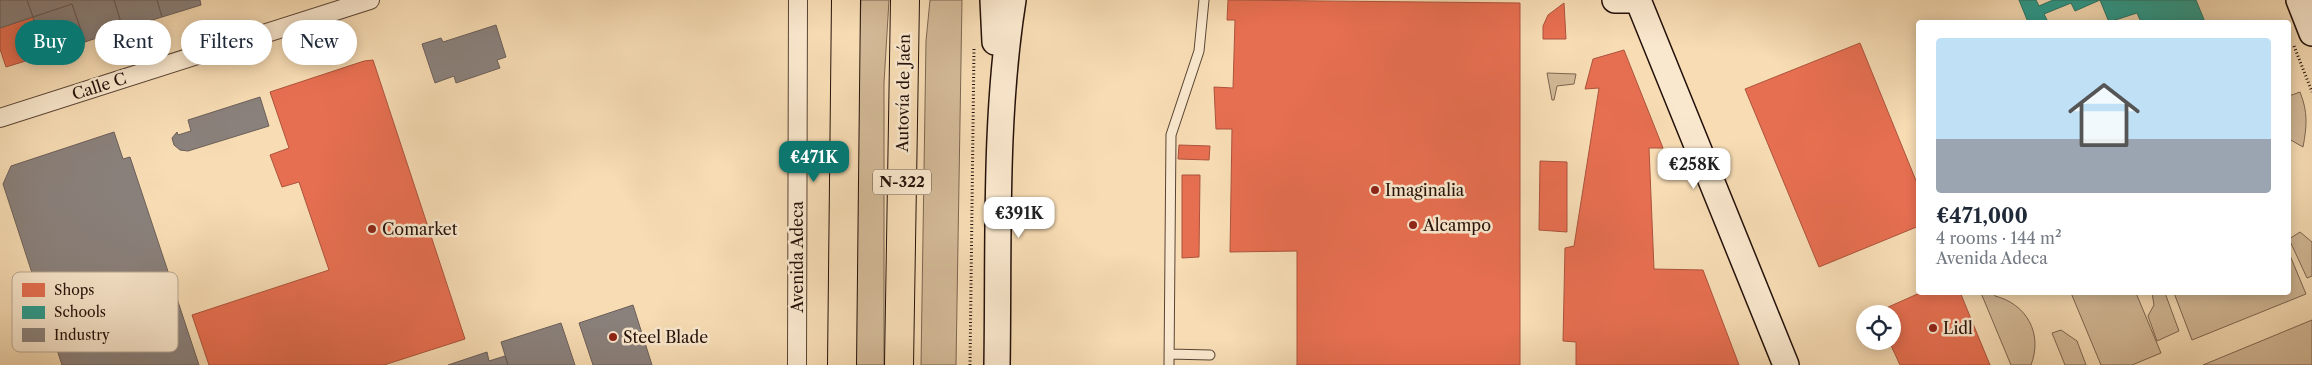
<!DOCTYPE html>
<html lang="en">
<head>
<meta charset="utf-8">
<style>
  :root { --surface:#fff; --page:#f6f6f7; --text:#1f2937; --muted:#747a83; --line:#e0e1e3; --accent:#0f766e }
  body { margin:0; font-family:"Libre Caslon Text",serif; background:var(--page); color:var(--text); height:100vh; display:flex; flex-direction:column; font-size:19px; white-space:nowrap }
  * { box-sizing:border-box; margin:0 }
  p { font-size:16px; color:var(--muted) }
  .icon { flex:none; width:28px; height:28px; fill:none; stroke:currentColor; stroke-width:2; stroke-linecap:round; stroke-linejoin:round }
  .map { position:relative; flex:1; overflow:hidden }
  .details { position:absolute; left:1916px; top:20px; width:375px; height:275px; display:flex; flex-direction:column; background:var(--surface); border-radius:5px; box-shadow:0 2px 12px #0003 }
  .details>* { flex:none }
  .hud { position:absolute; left:15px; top:20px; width:475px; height:45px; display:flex; gap:10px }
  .fabs { position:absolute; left:1856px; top:305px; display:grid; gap:10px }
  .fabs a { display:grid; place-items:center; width:45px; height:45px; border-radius:50%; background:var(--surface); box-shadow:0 2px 12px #0003; font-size:25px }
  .price { position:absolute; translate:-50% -42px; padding:0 11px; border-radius:10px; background:#fff; color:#222; font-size:16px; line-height:32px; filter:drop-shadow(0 1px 2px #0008) }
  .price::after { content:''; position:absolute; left:50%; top:30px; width:15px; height:11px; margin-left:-8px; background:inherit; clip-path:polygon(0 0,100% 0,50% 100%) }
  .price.active { background:var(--accent); color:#fff }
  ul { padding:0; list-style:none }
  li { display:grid; align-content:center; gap:10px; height:265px; padding:0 20px }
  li+li { border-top:1px solid var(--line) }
  li span { display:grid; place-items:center; height:155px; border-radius:5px; color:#555 }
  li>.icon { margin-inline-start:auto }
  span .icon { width:90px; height:90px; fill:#fffc; stroke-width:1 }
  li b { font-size:21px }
  .chip { padding:0 18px; border-radius:22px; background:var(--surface); box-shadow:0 2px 12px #0003; font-size:18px; line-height:45px }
  .chip.active { background:var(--accent); color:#fff }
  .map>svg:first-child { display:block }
  .green { fill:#d3b997; stroke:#7c6550 }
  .shops { fill:#e76f51; stroke:#ac533c }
  .schools { fill:#2a9d8f; stroke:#287367 }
  .industry { fill:#8a817c; stroke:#6b5f5a }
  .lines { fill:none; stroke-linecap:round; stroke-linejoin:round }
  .lane-casing { stroke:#594434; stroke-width:11 }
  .street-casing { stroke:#594434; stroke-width:20 }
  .secondary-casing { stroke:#24110a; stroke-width:28 }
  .highway-casing { stroke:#24110a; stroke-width:30 }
  .path { stroke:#24110a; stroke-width:3; stroke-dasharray:1 2.5; stroke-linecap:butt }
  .lane { stroke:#fae8ce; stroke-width:9 }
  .street { stroke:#fae8ce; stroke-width:18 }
  .secondary { stroke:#fae8ce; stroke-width:25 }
  .highway { stroke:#f7dcb4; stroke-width:28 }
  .poi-dot { fill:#8f2418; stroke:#fae8ce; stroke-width:2 }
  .labels { text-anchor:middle; stroke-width:5; stroke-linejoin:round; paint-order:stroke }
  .shield { fill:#fae8ce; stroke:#645245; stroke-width:1 }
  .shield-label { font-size:15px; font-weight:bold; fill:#24110a }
  .street-label { font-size:16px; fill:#24110a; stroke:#fae8ce }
  .poi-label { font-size:16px; fill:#24110a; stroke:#fae8ce; text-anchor:start }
  .key { fill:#fae8ce; stroke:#baa893; stroke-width:1 }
  .key-label { font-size:14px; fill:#24110a }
</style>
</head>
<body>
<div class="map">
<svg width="2312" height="365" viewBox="0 0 2312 365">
  <rect width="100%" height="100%" fill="#f7dcb4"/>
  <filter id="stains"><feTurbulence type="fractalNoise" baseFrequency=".004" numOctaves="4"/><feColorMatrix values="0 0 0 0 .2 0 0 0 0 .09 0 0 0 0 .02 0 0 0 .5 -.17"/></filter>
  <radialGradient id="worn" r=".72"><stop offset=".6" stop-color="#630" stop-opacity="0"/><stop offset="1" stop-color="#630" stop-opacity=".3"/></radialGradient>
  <path class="green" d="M861,0h28l-5,83v282h-30l3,-262z
    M930,0h32l-6,365h-35l5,-324z
    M1547,73l29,1 -2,10 -17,2 -3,14h-2z
    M2300,92c8,20 7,34 3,55l-14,-8v-43z
    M2300,232l12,10v34l-5,2 -18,-39z
    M2289,253l17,41 -114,46 -18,-47 115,-1z
    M1981,293h13l1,3c32,8 48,38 36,69h-20z
    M2071,293h65l25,60 -29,12h-31z
    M2152,293h13l14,38 -22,10 -9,-25 6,-11z
    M2312,320v45h-109z
    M2061,330l16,11 9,24h-21l-13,-32z"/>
  <path class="shops" d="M1228,0l292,3v362h-223v-114l-67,1 2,-123h-16l-2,-42 19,1 2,-68h-8z
    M1564,3l2,36h-23v-13l5,-11z
    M33,17l12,38 -39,12 -6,-18v-21z
    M1860,43l59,145v38l-100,41 -74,-178z
    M1624,50l39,98h-14l5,121 49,1 36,95h-163v-23l-13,-1 2,-93 9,-2 25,-158 -14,1 8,-30z
    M373,60l92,279 -81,26h-175l-17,-50 137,-45 -30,-88 -17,5 -12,-32 19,-7 -19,-56 94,-31z
    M1179,145l31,1 -1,14 -31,-1z
    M1540,161l27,1v70l-28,-2z
    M1182,175h18l-1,82 -17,1z
    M1922,292h38l30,73h-90l-11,-24h3v-27h-14l-1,-2z"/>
  <path class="schools" d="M2019,0h17l3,6 14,-6h143l9,22h-64l-4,-9 -28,9 -9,-22 -25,11 -4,-8 -27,11 4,8h-20z"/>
  <path class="industry" d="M0,0h27l6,17 -33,11z
    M27,0h87l9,29 -38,13 -13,-38 -39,13z
    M114,0h43l5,17 -39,12z
    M157,0h43l1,5 -39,12z
    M72,4l13,38 -40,13 -12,-38z
    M496,25l10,32 -9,3 3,8 -44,15 -2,-7 -19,7 -13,-39 19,-6 2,4z
    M260,97l9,29 -81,25 -8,-1 -6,-5 -2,-7 5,-6 1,3 13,-4 -3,-11z
    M114,132l9,27 7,-2 69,208h-137l-59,-181 8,-18z
    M633,305l19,60h-59l-14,-42z
    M561,323l14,42h-67l-7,-23z
    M487,352l2,9 16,-5 3,9h-60z"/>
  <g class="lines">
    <defs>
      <path id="lane" d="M1169,354l41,1
        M1169,365l2,-230 28,-84 5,-51"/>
      <path id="street" d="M0,118l370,-118
        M797,365l1,-365"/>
      <path id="secondary" d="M993,0l2,42
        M1615,0h21
        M1638,0l148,365
        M2299,0l13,33
        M997,365c2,-121 -3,-246 16,-365"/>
      <path id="highway" d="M842,365l4,-365
        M899,365l6,-365"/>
    </defs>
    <use href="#lane" class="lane-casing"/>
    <use href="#street" class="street-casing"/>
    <use href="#secondary" class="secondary-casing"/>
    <use href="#highway" class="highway-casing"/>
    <path class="path" d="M2294,46l18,46
      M970,365l4,-317"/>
    <use href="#lane" class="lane"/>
    <use href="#street" class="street"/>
    <use href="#secondary" class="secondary"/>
    <use href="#highway" class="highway"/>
  </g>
  <g class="poi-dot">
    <circle cx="1375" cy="190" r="5"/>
    <circle cx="1413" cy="225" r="5"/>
    <circle cx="372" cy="229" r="5"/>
    <circle cx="1933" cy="328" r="5"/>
    <circle cx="613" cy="337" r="5"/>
  </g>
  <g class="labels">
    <rect class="shield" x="873" y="169.5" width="58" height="25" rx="4"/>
    <g class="shield-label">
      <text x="902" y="187">N-322</text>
    </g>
    <g class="street-label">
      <text transform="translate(99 86) rotate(-18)" y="6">Calle C</text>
      <text transform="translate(903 93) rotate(-89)" y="6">Autovía de Jaén</text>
      <text transform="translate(797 257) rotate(-90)" y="6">Avenida Adeca</text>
    </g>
    <g class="poi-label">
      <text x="1385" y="196">Imaginalia</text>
      <text x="1423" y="231">Alcampo</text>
      <text x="382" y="235">Comarket</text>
      <text x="1943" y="334">Lidl</text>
      <text x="623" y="343">Steel Blade</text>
    </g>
  </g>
  <rect x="12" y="272" width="166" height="80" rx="8" class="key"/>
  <rect x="22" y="283" width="23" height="14" fill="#e76f51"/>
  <rect x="22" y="306" width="23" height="13" fill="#2a9d8f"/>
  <rect x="22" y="328" width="23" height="14" fill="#8a817c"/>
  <g class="key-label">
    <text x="54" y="295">Shops</text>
    <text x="54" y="317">Schools</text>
    <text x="54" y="340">Industry</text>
  </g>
  <rect width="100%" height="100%" filter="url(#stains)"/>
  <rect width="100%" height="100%" fill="url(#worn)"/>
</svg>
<div class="fabs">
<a><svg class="icon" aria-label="locate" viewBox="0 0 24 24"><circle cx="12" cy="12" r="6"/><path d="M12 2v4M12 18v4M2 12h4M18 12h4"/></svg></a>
</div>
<b class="price active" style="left:814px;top:183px">€471K</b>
<b class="price" style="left:1694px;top:190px">€258K</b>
<b class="price" style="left:1019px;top:239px">€391K</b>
<div class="hud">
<a class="chip active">Buy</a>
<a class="chip">Rent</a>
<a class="chip">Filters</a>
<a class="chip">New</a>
</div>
<section class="details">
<ul>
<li><span style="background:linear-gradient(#bfe0f5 65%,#9aa5b1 0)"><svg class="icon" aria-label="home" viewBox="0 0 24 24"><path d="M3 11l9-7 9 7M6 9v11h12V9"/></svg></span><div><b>€471,000</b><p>4 rooms · 144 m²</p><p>Avenida Adeca</p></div></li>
</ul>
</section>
</div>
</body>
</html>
